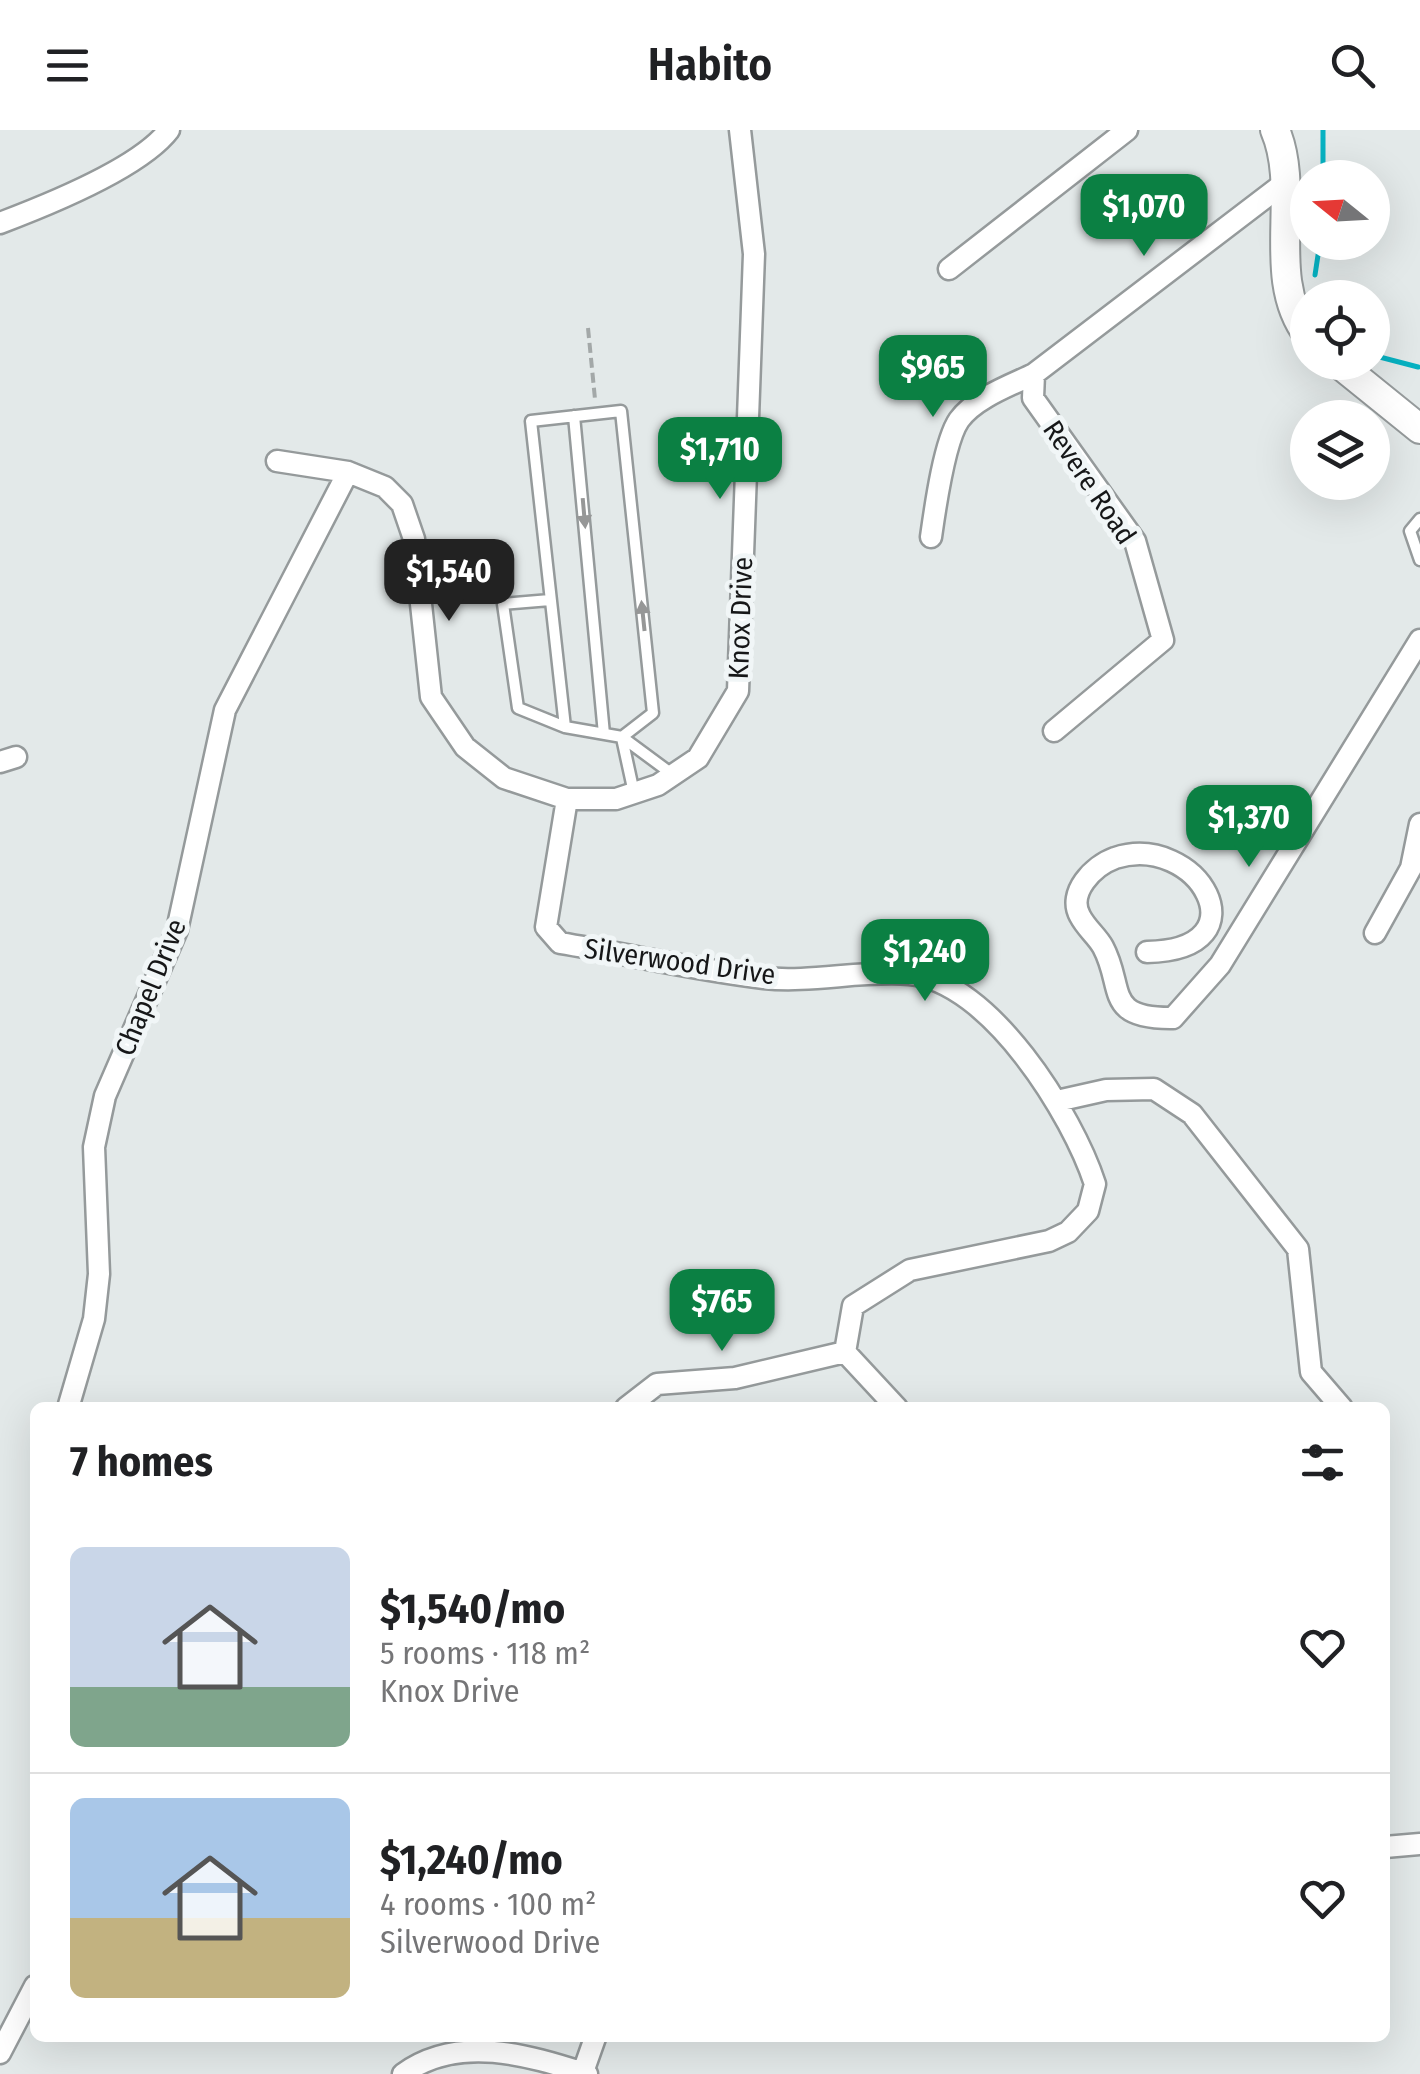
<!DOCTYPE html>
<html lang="en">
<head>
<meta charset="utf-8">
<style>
  :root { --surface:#fff; --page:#f6f6f6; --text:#202124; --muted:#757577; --line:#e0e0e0; --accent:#0b8043 }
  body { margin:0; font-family:"Fira Sans Condensed",sans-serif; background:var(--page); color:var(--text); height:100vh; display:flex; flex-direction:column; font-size:38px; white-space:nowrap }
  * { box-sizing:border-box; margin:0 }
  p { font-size:32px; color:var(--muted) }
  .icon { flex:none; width:55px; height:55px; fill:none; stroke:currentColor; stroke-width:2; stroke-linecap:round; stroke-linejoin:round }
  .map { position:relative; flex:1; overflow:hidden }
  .drawer { position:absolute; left:30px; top:1272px; width:1360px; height:640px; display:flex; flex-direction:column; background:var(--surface); border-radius:15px; box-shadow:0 10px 40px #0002 }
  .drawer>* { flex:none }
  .needle { width:65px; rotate:288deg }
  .tools { position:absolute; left:1290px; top:30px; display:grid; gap:20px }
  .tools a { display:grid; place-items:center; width:100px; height:100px; border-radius:50%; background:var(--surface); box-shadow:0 10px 40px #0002; font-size:50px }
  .price { position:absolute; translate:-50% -85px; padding:0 22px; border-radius:20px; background:var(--accent); color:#fff; font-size:32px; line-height:65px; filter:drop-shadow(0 2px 5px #0008) }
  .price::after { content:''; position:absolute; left:50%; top:60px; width:30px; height:22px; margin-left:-15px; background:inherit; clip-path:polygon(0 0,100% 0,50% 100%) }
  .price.current { background:#222; color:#fff }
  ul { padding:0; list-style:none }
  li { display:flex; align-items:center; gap:30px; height:250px; padding:0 40px }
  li+li { border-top:2px solid var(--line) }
  li span { display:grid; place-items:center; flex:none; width:280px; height:200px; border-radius:15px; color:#555 }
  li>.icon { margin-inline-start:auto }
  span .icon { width:120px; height:120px; fill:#fffc; stroke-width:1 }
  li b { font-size:42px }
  h2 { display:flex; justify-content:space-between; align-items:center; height:120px; padding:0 40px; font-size:42px }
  header { display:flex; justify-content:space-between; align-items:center; height:130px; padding:0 40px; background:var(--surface); font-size:45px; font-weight:600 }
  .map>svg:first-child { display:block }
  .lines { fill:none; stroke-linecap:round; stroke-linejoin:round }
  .stream { stroke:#07b2c2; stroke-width:5 }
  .service-casing { stroke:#959a9b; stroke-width:15 }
  .minor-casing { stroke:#959a9b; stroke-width:25 }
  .tertiary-casing { stroke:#959a9b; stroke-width:32 }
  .path { stroke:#a3a8a8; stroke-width:4; stroke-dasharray:10 5; stroke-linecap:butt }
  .service { stroke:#fff; stroke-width:10 }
  .minor { stroke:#fff; stroke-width:20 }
  .tertiary { stroke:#fff; stroke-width:28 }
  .oneway { fill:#969797 }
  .labels { text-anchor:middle; stroke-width:10; stroke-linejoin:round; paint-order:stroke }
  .street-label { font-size:28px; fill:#161718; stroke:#f1f6f7 }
</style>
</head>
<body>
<header><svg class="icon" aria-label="menu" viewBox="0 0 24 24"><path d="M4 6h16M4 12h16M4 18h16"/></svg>Habito<svg class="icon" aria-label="search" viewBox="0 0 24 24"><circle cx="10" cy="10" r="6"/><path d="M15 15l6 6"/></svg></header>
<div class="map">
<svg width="1420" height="1944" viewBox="0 0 1420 1944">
  <rect width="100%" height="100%" fill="#e3e9e9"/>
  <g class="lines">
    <path class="stream" d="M1323,48v-48
      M1315,145l5,-33
      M1372,225l46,12"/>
    <defs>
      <path id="service" d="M574,286l30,318
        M1420,389l-10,12 10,29
        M550,470l-47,4 15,104 47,19 57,10 31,-24 -32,-302 -90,10 34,306
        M622,607l50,37
        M622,608l12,55"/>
      <path id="minor" d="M0,93c45,-17 140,-55 169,-93
        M949,139l178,-139
        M1034,244l-1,24 102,143 28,99 -109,91
        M277,331l71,11 37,15 17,17 12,35 17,158 34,50 39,31 63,21h49l42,-14 40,-27 40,-67 16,-437 -14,-124
        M931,407c4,-28 13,-95 28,-117 16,-22 52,-35 75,-46l249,-190
        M0,632l16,-5
        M567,669l-21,128 14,16c67,11 136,27 204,35 48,5 97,-8 145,-4 81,6 164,142 186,210l-7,27 -20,21 -19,9 -139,29 -57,36 -8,46
        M1375,803l36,-65 9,-44
        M1147,822c120,-2 50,-121 -32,-94 -22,8 -48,35 -35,58 6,12 17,20 23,31 22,41 0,72 70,71l47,-53 200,-325
        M1057,971l49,-11 48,-1 38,25 106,135 13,123 31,36
        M845,1222l52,56
        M68,1278l26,-89 5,-45 -5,-127 11,-51 72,-166 48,-220 123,-238
        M626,1278l31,-24 78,-6 110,-26
        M1385,1717l35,-3
        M0,1923l35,-67
        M583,1942l12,-34
        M403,1944c55,-40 125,-19 184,0"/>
      <path id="tertiary" d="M1275,0c27,62 -11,148 33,205
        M1337,232l83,67"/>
    </defs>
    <use href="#service" class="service-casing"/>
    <use href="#minor" class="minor-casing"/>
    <use href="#tertiary" class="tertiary-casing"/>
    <path class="path" d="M588,198l7,71"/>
    <use href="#service" class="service"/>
    <use href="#minor" class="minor"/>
    <use href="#tertiary" class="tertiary"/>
  </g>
  <defs><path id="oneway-solid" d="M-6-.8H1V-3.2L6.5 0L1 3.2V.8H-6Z" transform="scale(2.5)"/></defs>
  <g class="oneway">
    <use href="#oneway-solid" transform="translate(584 383) rotate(85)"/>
    <use href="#oneway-solid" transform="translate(643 486) rotate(-96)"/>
  </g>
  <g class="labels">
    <g class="street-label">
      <text transform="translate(1090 352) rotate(56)" y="10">Revere Road</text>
      <text transform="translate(740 488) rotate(-88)" y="10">Knox Drive</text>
      <text transform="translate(680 831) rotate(8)" y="10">Silverwood Drive</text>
      <text transform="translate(150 857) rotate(-68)" y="10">Chapel Drive</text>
    </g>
  </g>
</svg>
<div class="tools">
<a><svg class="needle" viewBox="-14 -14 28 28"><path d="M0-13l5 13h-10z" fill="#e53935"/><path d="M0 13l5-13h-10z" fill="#757577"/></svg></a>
<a><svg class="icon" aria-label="locate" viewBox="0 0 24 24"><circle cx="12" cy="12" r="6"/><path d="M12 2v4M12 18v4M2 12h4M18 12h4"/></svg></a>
<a><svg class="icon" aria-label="layers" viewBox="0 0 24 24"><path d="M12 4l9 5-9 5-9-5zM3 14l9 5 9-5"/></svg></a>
</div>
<b class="price" style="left:1144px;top:129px">$1,070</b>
<b class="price" style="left:933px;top:290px">$965</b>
<b class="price" style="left:720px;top:372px">$1,710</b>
<b class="price current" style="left:449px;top:494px">$1,540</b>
<b class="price" style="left:1249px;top:740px">$1,370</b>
<b class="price" style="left:925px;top:874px">$1,240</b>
<b class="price" style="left:722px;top:1224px">$765</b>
<section class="drawer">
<h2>7 homes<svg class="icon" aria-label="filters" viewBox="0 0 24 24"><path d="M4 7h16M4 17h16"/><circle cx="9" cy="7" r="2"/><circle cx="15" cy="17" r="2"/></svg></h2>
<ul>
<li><span style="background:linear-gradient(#c9d6e8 70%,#7fa58c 0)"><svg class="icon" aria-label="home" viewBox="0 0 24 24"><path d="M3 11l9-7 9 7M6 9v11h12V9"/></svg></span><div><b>$1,540/mo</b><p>5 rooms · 118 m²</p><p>Knox Drive</p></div><svg class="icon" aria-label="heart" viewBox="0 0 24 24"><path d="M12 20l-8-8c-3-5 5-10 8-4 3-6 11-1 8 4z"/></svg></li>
<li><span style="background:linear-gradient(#a9c7e8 60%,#c2b280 0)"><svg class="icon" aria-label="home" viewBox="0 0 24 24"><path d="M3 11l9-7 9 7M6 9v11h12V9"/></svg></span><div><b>$1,240/mo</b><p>4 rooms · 100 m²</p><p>Silverwood Drive</p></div><svg class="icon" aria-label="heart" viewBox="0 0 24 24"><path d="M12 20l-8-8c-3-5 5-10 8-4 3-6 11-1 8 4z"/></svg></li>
</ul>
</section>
</div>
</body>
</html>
